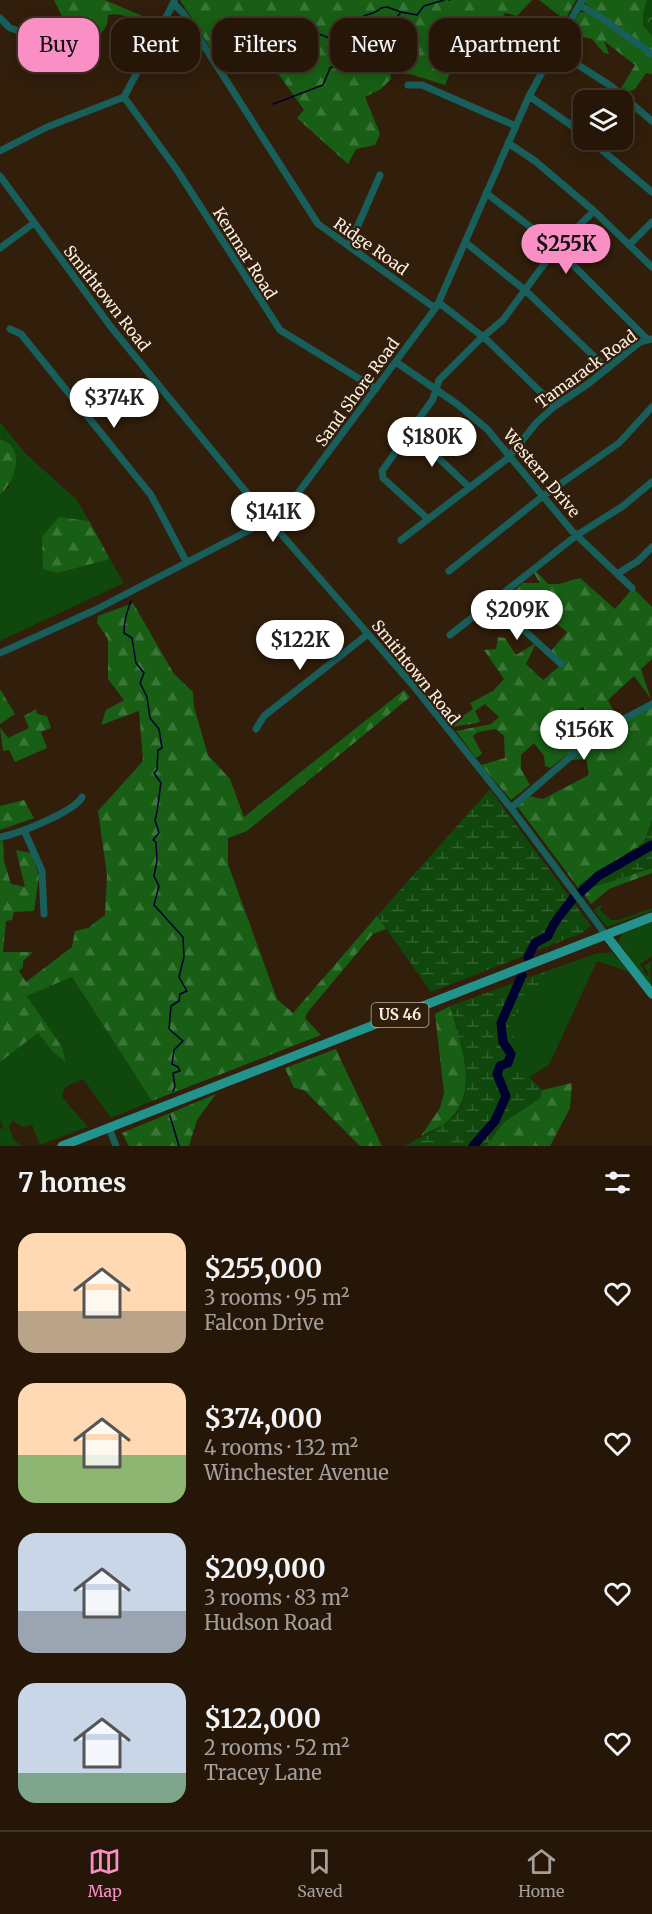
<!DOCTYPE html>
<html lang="en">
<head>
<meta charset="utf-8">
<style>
  :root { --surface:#251608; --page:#2d1f12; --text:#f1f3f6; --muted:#a39f9c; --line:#423529; --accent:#fa8fc6 }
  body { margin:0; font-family:Merriweather,serif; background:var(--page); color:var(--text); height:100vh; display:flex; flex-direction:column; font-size:22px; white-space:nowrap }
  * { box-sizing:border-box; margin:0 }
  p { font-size:20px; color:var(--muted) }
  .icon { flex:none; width:33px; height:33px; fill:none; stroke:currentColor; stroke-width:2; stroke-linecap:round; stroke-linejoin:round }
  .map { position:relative; height:1146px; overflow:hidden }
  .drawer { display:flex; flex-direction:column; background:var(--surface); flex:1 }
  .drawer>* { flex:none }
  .hud { position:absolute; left:18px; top:18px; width:616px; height:54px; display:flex; gap:12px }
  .fabs { position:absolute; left:573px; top:90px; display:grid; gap:12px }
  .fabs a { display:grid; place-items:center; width:60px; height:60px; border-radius:12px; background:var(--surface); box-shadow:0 3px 15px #0003,0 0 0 2px var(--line); font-size:30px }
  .price { position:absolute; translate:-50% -51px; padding:0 14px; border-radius:21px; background:#fff; color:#222; font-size:20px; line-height:39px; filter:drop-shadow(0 2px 3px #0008) }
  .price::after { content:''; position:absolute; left:50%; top:36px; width:18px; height:14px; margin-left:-9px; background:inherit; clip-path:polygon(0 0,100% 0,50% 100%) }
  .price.current { background:var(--accent); color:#111 }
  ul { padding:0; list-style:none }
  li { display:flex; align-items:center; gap:18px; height:150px; padding:0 18px }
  li span { display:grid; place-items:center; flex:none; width:168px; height:120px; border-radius:18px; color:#555 }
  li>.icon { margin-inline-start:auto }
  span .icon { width:72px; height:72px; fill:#fffc; stroke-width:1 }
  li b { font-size:26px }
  h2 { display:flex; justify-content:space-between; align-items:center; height:72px; padding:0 18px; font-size:26px }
  .chip { padding:0 21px; border-radius:18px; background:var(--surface); box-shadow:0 3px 15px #0003,0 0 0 2px var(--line); font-size:21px; line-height:54px }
  .chip.current { background:var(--accent); color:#111 }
  .tabs { display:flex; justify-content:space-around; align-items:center; height:84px; border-top:2px solid var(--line); background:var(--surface); font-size:16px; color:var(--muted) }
  .tabs a { display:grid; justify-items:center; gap:3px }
  .tabs .current { color:var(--accent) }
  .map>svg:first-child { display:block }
  .grass { fill:#0f470c }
  .forest { fill:url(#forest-firs) }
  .wetland { fill:url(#wetland-marsh) }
  .park { fill:url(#park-crowns) }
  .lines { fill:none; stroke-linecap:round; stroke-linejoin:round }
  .stream { stroke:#000031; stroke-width:1.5 }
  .river { stroke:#000031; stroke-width:9 }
  .minor { stroke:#185e5b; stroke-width:7 }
  .major { stroke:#23938e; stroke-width:9 }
  .labels { text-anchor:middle; stroke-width:4.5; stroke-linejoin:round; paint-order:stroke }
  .shield { fill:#311e0b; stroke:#bfb0a2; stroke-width:1.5 }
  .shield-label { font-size:15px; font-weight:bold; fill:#fceee2 }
  .street-label { font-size:16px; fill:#fceee2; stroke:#311e0b }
</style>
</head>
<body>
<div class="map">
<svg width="652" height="1146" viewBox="0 0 652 1146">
  <defs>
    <pattern id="forest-firs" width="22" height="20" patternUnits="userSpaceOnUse" patternTransform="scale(1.5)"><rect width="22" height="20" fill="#185f15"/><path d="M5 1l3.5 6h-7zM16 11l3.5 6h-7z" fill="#3a7637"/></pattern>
    <pattern id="wetland-marsh" width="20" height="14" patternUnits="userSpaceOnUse" patternTransform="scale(1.5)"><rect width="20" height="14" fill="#0f470c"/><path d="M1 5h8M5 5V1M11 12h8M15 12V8" fill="none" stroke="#33622f"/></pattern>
    <pattern id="park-crowns" width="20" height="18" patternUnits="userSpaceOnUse" patternTransform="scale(1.5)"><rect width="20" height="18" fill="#0f470c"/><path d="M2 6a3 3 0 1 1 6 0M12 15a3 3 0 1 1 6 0" fill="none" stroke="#33622f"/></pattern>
  </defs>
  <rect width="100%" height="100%" fill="#311e0b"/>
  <path class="grass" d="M0,422l25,31 52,47 12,21 -30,-4 -1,56 52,-14 14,24 -124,58v-146l9,-8 -3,-47 -6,-1z
    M602,905l-2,5 11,10h8l33,-12v3l-45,16 -13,-16 4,-5z
    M652,922v34l-12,8 7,12 2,-2 -5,-8 8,-5 -2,11 2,16 -34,-46 4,-8z
    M612,952l17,20 -32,-11 -48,104 -20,12 -15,-16v-44l27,-34 5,-12 49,-17z
    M72,977l80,124 -41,17 -28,-39c-10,5 -22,6 -20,19l25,29 -48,18 -8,-20 -9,2 -10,-6 -4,5 5,14 7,6h-21v-19l4,3 -4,-10v-58l38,-29 15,19 13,9 -4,-14 -35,-51z"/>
  <path class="forest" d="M54,0h51l54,23c-18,3 -33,-12 -51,-8 1,25 -27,21 -20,45l-22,13 -10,-3 21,-22z
    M180,0h352l-15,16 -12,-3 -9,19 1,20 -20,18 -23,-7 -9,22 -35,-11 -20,-1 1,6 -10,10 -16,8 15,37 -5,11 -19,4 -8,15 -51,-46 7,-8 -27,-38 2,-20 -54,19z
    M539,0h37l-11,20z
    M580,0h72v51z
    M580,12l10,1 62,44v17l-6,-1 -11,16 -10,5 -5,-4 15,-25 -31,-24 5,13 -5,-1 -12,-14 -25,-5z
    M0,439c27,8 15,43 0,56z
    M59,517l30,4 21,38 -52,14 -15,-4 -1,-32z
    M536,571l12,13h11l21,-6 35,31 18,-21 19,19v52l-11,10 10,30 -17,-23 -26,24 8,17 -23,16 -8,-9 6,-7 -8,-10 -25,15 -1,4 11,9 7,-2 8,9 -33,26 -5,-2 -1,-10 -10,-13 -13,12v14l9,16 -19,15 -30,-35 24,-7 -1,-22 -8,-7 -18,3 -5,4 9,18 -6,4 -20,-27 35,-7 8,-7 -14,-13 -10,7 5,10 -3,2 -25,4 -6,-9h14l13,-9 -3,-6 23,-12 11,-12 -20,-29 12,-1 2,-12 7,1 11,17 20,-12 -10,21 17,16 18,-15 -11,-13 17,-20 -25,-20 5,-9 -6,-7 -12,1 -2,8 -13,11 -13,-11v-4l22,-18h17l-6,-10z
    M133,603l41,71 19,18 1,15 14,48 22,24 14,38 160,-127 6,7 -163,134 -19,7v26l49,135 16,14 84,-97 9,13 -13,5 -66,79 -2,5 16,17 -169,66 -80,-124 -45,19 35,51 4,15 -13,-10 -15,-19 -38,29v-221l3,-1 1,21 7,23 14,3 -9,-37 15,3 8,23 -5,35 -20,1 -2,8 -6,1 -3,31h30l-10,9v6l-4,4 7,11 46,-35 3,-16 13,-3 17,-13 2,-40 -9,-64 45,-50 -4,-50 -38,14 5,-15 18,-10 -16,-21v-40l-11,-16 1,-7z
    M0,689l15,25 -15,10z
    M652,706v114l-8,22 -67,44 -60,-80 11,-10 15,3 46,-24 -3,-16 -15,1 31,-28z
    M36,709l1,5 10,2 4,12 -10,4 6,16 -32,14 -6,-12 -6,1 -3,-24 8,11 21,-10 -5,-12z
    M24,800l10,18 -34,12v-24z
    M652,868v5l-43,16 -18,15 -8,-11 3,-4z
    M450,1006c9,32 29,82 3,110 -7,9 -22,15 -32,20l19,-28 4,-15 -9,-79z
    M336,1049l3,7 43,90h-22l-56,-56 -10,-2 -9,-20z
    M572,1083l-2,25 -20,38h-64l18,-24 36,-24 2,-8z
    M216,1094l-19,26 -8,26h-60l-7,-13z"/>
  <path class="wetland" d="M490,789l101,137 -9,7 -151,59 -54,-76z
    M652,820v48l-65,21 -4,4 -6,-7 67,-44z
    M546,971l-5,12 -27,34v44l28,29 -2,8 -36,24 -18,24h-81c15,-9 36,-17 48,-29 27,-26 5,-80 -3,-111z"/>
  <path class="park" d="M647,0h5v36l-9,-10v-13z"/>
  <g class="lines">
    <path class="stream" d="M449,0h1
      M252,26l28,13c14,-9 35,-9 51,0 11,-5 22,-17 33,-23 5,-2 13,-3 17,-8l6,-1 14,5
      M273,104l50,-19 7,-17 14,-7 10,-13 28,-12 19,-24 16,3 7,-9 20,-6
      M131,601c-4,10 -7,22 -7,32l8,5 4,25 8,10 -4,10 7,14 3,21 9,11 3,19 -4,2 -1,20 -3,3 7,10c-2,10 -3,30 -6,37l4,13 -6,7 3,2 1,19 -3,15 5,10 -5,19 29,32 1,20 -5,20 8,14 -7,3 -1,7 -8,5 -2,23 14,12 -9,9 -2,14 6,3 2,4 -7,2 2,14 -2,4
      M170,1116l9,30"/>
    <path class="river" d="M580,893l18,-17 54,-31
      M528,957l7,-14 13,-7c5,-15 17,-26 26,-39
      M473,1146l22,-25 11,-25 -9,-22 3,-8 8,-3 3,-9 -8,-12 -2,-19 21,-48"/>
    <path class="minor" d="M175,5l8,8 135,211 114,82 10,-1 45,35 68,66
      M579,5l20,11 53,38
      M0,18l10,10 9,3
      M553,49l58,37 41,35
      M408,85h14l94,41
      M529,96l55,38
      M124,97l53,73 103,160 96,59
      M590,140l62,52
      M508,143l27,18 59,50 58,56
      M0,151l47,-24 77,-30 50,-95
      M0,176l111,151 158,193 147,169 95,119 95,127
      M486,193l63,48 99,99
      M465,242l61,49 81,78
      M629,245l23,-23
      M349,246l31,-71
      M0,248l34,-25
      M10,329l11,5 130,161 35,66
      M396,362l61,42 30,25 85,102 60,57
      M410,431l59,56
      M428,519l-45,-41 -1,-7 51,-72 6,-19 39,-39 25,-21 53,-72 38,-37
      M401,540l107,-82 29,-36 18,-16 33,-22 52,-42 12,-3
      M449,571l94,-75 76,-53 33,-36
      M617,574l21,-13 14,-14
      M495,600l6,9 60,55
      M450,635l127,-100 46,-29 29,-24
      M0,653l95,-43 168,-87 32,-26 142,-191 92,-210 53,-96
      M256,729l8,-13 104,-82
      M511,808l88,-76 53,-28
      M24,830l18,41 2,43
      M0,837c18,-3 74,-25 82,-40
      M109,1128l7,18"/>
    <path class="major" d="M606,935l46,59
      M62,1146l590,-229"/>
  </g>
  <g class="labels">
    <rect class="shield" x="371.5" y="1003" width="57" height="24" rx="4.5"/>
    <g class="shield-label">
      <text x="400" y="1020">US 46</text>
    </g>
    <g class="street-label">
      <text transform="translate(371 246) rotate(35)" y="6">Ridge Road</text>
      <text transform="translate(245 253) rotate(58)" y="6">Kenmar Road</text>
      <text transform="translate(107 298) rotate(52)" y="6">Smithtown Road</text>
      <text transform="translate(586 369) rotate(-36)" y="6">Tamarack Road</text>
      <text transform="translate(357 392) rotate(-54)" y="6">Sand Shore Road</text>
      <text transform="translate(542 473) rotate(50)" y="6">Western Drive</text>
      <text transform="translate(416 672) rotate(51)" y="6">Smithtown Road</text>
    </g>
  </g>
</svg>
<div class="fabs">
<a><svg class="icon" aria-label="layers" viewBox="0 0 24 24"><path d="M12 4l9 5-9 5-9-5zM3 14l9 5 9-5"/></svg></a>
</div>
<b class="price current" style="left:566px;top:275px">$255K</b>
<b class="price" style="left:114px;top:429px">$374K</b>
<b class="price" style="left:432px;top:468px">$180K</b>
<b class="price" style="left:273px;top:543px">$141K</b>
<b class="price" style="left:517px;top:641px">$209K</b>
<b class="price" style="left:300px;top:671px">$122K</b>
<b class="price" style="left:584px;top:761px">$156K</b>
<div class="hud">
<a class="chip current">Buy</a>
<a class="chip">Rent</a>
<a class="chip">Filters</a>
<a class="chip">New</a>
<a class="chip">Apartment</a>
</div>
</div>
<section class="drawer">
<h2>7 homes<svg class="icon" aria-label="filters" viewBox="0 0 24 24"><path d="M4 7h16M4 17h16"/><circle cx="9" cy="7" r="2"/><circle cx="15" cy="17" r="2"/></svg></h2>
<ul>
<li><span style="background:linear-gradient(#ffd9b3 65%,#b9a48a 0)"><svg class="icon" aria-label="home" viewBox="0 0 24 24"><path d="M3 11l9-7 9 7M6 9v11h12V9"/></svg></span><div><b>$255,000</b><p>3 rooms · 95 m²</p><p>Falcon Drive</p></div><svg class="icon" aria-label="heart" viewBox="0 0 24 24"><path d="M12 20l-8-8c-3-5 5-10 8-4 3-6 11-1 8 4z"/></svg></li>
<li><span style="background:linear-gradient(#ffd9b3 60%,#8fb573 0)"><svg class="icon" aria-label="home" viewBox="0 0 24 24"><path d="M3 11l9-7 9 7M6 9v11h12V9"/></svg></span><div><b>$374,000</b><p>4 rooms · 132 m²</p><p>Winchester Avenue</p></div><svg class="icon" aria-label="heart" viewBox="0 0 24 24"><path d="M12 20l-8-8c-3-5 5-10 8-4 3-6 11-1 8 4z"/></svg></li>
<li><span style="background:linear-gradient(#c9d6e8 65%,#9aa5b1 0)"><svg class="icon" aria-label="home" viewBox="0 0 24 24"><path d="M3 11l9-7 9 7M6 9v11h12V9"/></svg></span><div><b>$209,000</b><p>3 rooms · 83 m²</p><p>Hudson Road</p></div><svg class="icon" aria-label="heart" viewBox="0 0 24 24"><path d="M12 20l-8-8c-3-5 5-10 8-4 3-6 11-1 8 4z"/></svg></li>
<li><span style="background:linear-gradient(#c9d6e8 75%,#7fa58c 0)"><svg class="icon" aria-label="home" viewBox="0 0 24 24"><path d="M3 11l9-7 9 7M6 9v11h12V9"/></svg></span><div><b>$122,000</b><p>2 rooms · 52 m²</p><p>Tracey Lane</p></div><svg class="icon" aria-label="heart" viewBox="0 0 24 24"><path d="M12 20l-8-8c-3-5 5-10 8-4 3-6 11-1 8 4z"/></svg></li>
</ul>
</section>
<nav class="tabs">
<a class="current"><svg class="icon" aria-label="map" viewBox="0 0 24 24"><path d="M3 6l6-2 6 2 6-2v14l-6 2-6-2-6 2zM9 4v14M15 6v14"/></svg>Map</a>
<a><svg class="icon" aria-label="saved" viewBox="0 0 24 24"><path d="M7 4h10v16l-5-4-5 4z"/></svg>Saved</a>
<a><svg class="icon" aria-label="home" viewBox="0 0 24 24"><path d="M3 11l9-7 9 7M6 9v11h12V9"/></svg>Home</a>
</nav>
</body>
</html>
